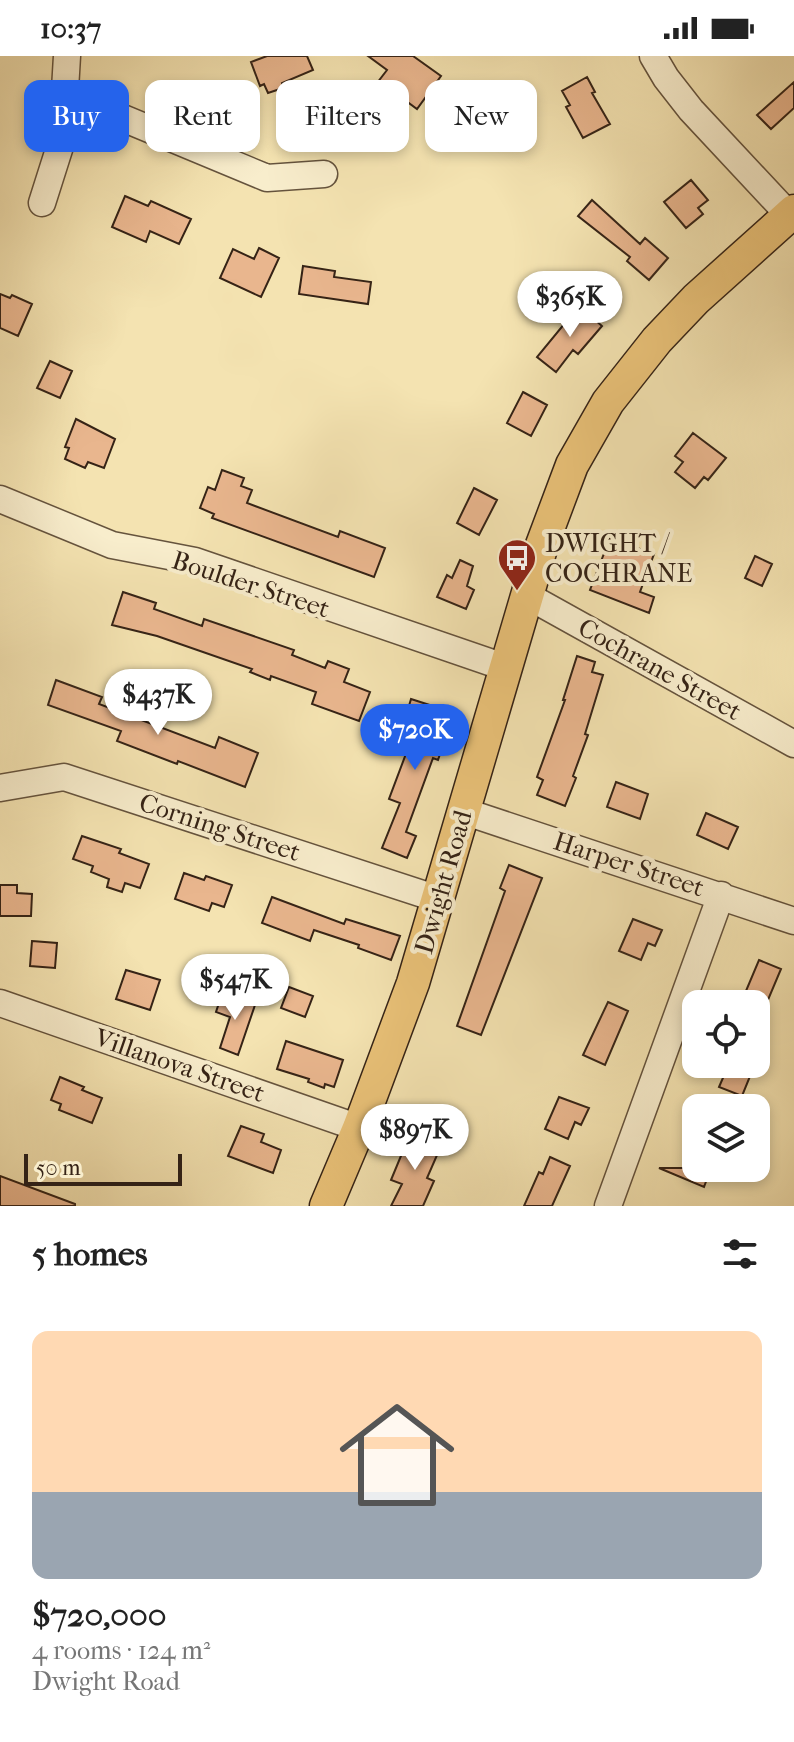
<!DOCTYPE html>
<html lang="en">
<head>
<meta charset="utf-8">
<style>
  :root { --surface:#fff; --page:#f6f6f6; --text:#222; --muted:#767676; --accent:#2563eb }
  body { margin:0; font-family:"IM FELL French Canon",serif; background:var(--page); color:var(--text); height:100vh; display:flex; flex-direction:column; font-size:30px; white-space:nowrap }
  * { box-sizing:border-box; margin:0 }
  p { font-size:26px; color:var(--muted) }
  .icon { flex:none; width:44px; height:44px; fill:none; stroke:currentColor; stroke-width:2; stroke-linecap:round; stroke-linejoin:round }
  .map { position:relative; height:1150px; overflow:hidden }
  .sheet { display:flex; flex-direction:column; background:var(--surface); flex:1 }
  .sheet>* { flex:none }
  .guide { position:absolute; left:24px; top:24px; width:746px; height:72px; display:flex; gap:16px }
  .controls { position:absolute; left:682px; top:934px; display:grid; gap:16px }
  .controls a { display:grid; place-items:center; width:88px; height:88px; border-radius:16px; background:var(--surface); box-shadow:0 4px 12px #0003; font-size:40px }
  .scale { position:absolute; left:24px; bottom:20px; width:158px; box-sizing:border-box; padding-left:8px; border:4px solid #352316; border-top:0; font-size:22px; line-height:28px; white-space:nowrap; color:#352316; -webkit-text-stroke:6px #f8edcc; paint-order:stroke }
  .price { position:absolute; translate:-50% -68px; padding:0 18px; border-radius:28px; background:#fff; color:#222; font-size:26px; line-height:52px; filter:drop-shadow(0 2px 4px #0008) }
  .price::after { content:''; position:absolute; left:50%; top:48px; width:24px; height:18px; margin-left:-12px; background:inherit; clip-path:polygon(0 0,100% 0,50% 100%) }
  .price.on { background:var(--accent); color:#fff }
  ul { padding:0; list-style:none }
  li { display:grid; align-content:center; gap:16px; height:424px; padding:0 32px }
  li span { display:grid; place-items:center; height:248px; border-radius:16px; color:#555 }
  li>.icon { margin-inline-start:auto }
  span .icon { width:144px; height:144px; fill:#fffc; stroke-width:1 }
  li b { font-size:34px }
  h2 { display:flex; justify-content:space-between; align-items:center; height:96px; padding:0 32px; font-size:34px }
  .tag { padding:0 28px; border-radius:16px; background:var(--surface); box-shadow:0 4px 12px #0003; font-size:28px; line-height:72px }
  .tag.on { background:var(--accent); color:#fff }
  .status { display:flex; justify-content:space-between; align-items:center; height:56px; padding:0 40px; background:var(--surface); direction:ltr }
  .status svg { height:22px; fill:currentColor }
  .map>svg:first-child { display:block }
  .building { fill:#e9b68e; stroke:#352316; stroke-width:2 }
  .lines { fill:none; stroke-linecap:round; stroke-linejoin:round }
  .minor-casing { stroke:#65533d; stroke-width:29 }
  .major-casing { stroke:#352316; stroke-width:35 }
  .minor { stroke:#f8edcc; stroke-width:26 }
  .major { stroke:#eac278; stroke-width:32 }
  .labels { text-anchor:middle; stroke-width:8; stroke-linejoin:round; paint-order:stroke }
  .poi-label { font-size:26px; fill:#352316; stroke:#f8edcc; text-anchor:start }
  .street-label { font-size:26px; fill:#352316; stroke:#f8edcc }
</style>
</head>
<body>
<div class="status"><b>10:37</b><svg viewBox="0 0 49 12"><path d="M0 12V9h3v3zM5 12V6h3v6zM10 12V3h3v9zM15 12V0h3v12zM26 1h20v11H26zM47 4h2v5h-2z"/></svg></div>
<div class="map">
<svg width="794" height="1150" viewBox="0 0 794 1150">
  <rect width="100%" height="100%" fill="#f4e3b1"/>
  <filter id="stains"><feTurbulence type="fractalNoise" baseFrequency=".0025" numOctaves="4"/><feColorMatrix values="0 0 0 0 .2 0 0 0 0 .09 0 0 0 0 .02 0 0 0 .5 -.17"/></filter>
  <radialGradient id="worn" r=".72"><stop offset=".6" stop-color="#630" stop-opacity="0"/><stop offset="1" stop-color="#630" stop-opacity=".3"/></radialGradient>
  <path class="building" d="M267,0h40l6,14 -31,13 1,5 -15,5 -4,-9 -4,2 -9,-24z
    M368,0h45l28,20 -24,33 -19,-14 -4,6 -20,-14 13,-17z
    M587,21l8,15 -3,1 18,31 -27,14 -17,-31 4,-2 -8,-14z
    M794,26v26l-23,21 -14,-14z
    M691,124l17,20 -10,8 5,6 -17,14 -22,-26z
    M125,140l23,10 3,-5 40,18 -12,25 -29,-13 -4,11 -34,-15z
    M592,144l48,44 5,-6 23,20 -19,22 -22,-19 3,-4 -52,-41z
    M259,192l20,10 -18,39 -41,-19 13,-29 21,10z
    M303,210l32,5 -1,6 37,5 -3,22 -69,-10z
    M0,238l10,4 2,-3 20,9 -14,32 -18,-8z
    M579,250l23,20 -24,28 -5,-4 -17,22 -19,-15z
    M50,305l22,10 -12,27 -23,-10z
    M523,336l24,13 -16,31 -24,-13z
    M76,363l39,20 -11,29 -16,-6 -3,6 -20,-9 4,-11 -4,-1z
    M693,377l33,25 -18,22 -4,-3 -9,11 -20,-16 8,-10 -8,-6z
    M222,414l22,8 -3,8 11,4 -5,13 91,34 2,-6 45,17 -11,29 -162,-59 2,-4 -14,-6 8,-21 7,3z
    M474,432l23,12 -18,35 -22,-12z
    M610,482l44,16 -14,38 14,5 -5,16 -59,-23z
    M755,500l17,8 -10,22 -17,-8z
    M460,504l13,6 -6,20 7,4 -8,19 -29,-12 10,-22 5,3z
    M123,536l33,11 -2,6 48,17 2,-7 90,31 -2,5 33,13 3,-7 21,8 -5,13 26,10 -11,29 -47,-17 4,-12 -45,-16 -1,4 -20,-8 2,-3 -95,-33 -45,-11z
    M577,600l18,6 -3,10 11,3 -18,59 3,1 -15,41 3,2 -11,28 -28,-11 6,-15 -6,-3 28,-77h-2z
    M56,624l46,17 -3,7 116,44 4,-11 39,16 -13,34 -67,-26 -1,3 -60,-23 4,-10 -73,-26z
    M411,643l31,10 -4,15 11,3 -11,33 -5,-2 -27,74 10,4 -9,22 -25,-10 18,-45 -11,-4 27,-72 -12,-4z
    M616,726l32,12 -8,25 -33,-12z
    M706,757l32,14 -10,22 -31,-14z
    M82,780l39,13 -2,4 30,11 -9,24 -15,-5 -3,9 -15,-5 2,-8 -18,-7 2,-6 -20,-7z
    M509,809l33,13 -61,157 -24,-9 48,-135 -5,-3z
    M184,817l20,7 2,-4 26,9 -8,22 -12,-4 -3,8 -34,-12z
    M0,829h17v8l15,1 -1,22h-31z
    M272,841l72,27 2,-5 54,17 -9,24 -33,-12 1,-3 -45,-15 -4,11 -48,-18z
    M633,863l29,11 -7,16 -7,-3 -7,17 -22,-9z
    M32,885l25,2 -2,25 -25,-2z
    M759,904l22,9 -16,38 -22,-9z
    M126,914l34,10 -10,30 -34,-11z
    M289,931l24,9 -8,21 -24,-9z
    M222,938l33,11 -17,50 -18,-7 10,-31 -14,-5z
    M608,946l20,9 -23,54 -22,-10z
    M286,985l57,19 -9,27 -9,-3 -1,4 -16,-6 1,-3 -32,-10z
    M729,1008h26l-13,32 -23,-9z
    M60,1021l24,10 -2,3 20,8 -10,25 -33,-13 2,-6 -10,-4z
    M559,1041l30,11 -8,17 -6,-3 -7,17 -23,-10z
    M241,1070l23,8 -3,8 20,8 -8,23 -45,-17z
    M410,1078l31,12 -14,32 7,3 -11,25h-32l11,-22 -11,-4z
    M550,1101l20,9 -18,40h-28l15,-34 4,2z
    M659,1112h52l-7,19z
    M0,1120l75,28v2h-75z"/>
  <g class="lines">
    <defs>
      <path id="minor" d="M653,0l13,22 25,32 98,105
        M65,38l202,84 57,-4
        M42,147l20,-63 5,-84
        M0,443l112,46 83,16 309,106
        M526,539l268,149
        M0,732l64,-11 374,122
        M463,755l331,110
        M0,947l359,125
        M608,1150l113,-311"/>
      <path id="major" d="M326,1150l33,-78 54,-145 129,-438 30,-80 36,-63 49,-62 39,-41 98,-88"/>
    </defs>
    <use href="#minor" class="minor-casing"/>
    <use href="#major" class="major-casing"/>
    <use href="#minor" class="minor"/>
    <use href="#major" class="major"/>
  </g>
  <defs>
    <symbol id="bus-pin" viewBox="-11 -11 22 30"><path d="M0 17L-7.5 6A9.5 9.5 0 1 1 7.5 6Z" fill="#8f2418" stroke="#f8edcc"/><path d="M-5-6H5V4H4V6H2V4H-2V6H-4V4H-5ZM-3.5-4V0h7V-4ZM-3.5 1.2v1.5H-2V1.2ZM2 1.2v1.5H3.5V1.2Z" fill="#fff"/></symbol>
  </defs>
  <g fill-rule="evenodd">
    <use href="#bus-pin" x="495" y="480" width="44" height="60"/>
  </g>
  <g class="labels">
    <g class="poi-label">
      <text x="545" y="496">DWIGHT /<tspan x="545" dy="30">COCHRANE</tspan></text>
    </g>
    <g class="street-label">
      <text transform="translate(251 528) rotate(18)" y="9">Boulder Street</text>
      <text transform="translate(660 613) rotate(29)" y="9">Cochrane Street</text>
      <text transform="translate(220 771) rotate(18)" y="9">Corning Street</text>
      <text transform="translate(629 808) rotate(18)" y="9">Harper Street</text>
      <text transform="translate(443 826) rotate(-74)" y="9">Dwight Road</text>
      <text transform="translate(180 1009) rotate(19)" y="9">Villanova Street</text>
    </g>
  </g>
  <rect width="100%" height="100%" filter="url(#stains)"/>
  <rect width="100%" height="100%" fill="url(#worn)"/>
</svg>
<div class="controls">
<a><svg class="icon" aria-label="locate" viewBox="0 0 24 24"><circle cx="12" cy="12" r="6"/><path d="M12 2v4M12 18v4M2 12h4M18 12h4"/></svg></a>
<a><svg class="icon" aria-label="layers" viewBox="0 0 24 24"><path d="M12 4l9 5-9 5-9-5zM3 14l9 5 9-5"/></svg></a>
</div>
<div class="scale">50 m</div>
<b class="price" style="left:570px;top:283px">$365K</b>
<b class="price" style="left:158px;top:681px">$437K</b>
<b class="price on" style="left:415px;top:716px">$720K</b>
<b class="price" style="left:235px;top:966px">$547K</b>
<b class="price" style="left:415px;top:1116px">$897K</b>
<div class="guide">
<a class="tag on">Buy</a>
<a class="tag">Rent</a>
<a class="tag">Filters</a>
<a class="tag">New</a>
</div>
</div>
<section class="sheet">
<h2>5 homes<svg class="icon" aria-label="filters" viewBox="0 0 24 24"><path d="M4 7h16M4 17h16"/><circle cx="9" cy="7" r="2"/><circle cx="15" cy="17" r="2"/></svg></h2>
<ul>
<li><span style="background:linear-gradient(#ffd9b3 65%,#9aa5b1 0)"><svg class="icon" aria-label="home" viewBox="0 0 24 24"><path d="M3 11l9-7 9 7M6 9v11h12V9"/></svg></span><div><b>$720,000</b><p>4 rooms · 124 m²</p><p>Dwight Road</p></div></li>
</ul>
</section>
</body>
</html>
